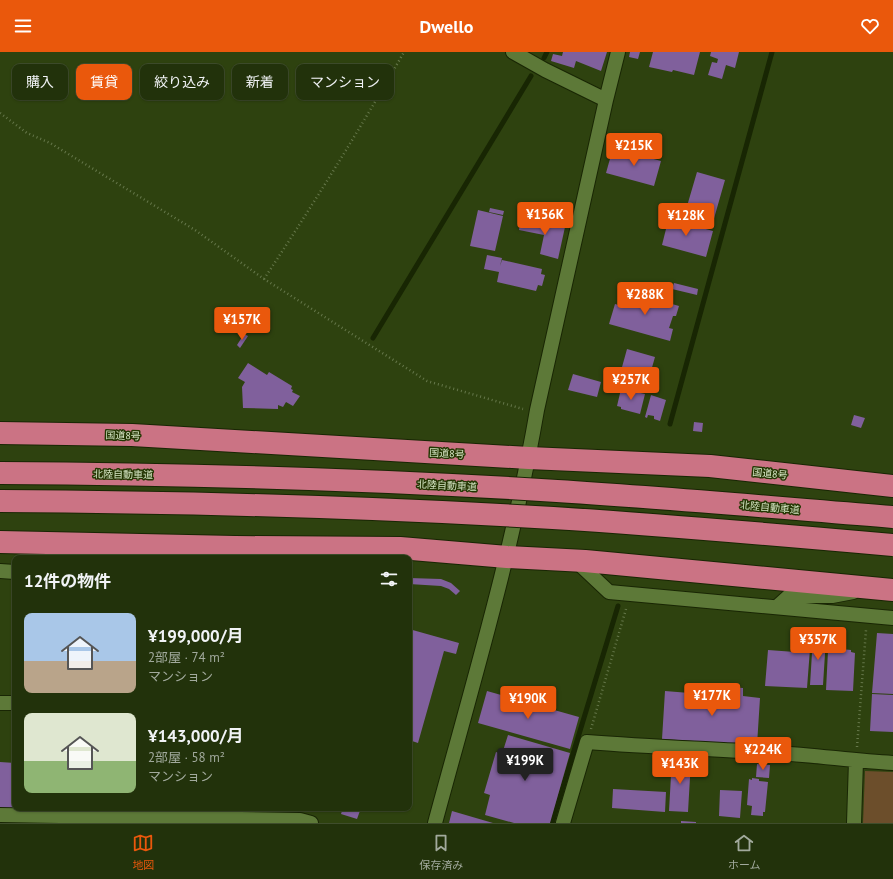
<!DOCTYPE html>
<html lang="ja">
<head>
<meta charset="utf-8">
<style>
  :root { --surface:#22320b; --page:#2e3e19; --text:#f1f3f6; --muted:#a2aa9d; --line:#3f4d2c; --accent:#ea580c }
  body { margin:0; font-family:"PT Sans","Noto Sans JP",sans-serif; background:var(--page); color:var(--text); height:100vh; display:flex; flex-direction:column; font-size:15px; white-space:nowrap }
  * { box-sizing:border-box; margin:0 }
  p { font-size:13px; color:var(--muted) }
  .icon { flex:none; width:22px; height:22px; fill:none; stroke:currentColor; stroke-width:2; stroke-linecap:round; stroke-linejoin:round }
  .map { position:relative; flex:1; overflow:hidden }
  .panel { position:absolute; left:12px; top:503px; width:400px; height:256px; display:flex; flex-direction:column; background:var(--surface); border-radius:8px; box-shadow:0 1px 3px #0004,0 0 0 1px var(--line) }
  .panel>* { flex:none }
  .top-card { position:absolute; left:12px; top:12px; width:400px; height:36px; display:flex; gap:8px }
  .price { position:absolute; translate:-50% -34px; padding:0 9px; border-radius:4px; background:var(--accent); color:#fff; font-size:13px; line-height:26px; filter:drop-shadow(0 1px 2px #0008) }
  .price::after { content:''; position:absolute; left:50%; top:24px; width:12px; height:9px; margin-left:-6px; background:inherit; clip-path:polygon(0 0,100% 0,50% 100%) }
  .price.active { background:#222; color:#fff }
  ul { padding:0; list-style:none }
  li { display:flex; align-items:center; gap:12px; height:100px; padding:0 12px }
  li span { display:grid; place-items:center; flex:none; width:112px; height:80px; border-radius:8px; color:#555 }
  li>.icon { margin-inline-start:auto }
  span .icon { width:48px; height:48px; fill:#fffc; stroke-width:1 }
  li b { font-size:17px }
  h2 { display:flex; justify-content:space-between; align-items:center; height:48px; padding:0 12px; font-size:17px }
  .tag { padding:0 14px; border-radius:8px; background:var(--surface); box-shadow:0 1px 3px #0004,0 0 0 1px var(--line); font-size:14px; line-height:36px }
  .tag.active { background:var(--accent); color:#fff }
  header { display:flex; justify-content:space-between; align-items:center; height:52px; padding:0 12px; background:var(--accent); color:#fff; font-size:18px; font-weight:800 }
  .tab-bar { display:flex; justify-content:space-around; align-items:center; height:56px; border-top:1px solid var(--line); background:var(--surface); font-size:11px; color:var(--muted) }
  .tab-bar a { display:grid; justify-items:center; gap:2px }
  .tab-bar .active { color:var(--accent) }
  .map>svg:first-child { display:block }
  .green { fill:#6c4e2b }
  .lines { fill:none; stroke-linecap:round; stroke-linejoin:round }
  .stream { stroke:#182603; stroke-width:5 }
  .building { fill:#80609c }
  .street-casing { stroke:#192604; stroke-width:16 }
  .highway-casing { stroke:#192604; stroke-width:24 }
  .path { stroke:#66784b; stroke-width:2.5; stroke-dasharray:1 3; stroke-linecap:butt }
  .street { stroke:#5d7938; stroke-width:14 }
  .highway { stroke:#cb7384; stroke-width:22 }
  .highway-bridge-casing { stroke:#192604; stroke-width:24; stroke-linecap:butt }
  .highway-bridge { stroke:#cb7384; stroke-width:22 }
  .labels { text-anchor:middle; stroke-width:3; stroke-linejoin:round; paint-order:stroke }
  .street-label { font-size:10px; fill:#d6e6c4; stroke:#243703 }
</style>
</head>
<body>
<header><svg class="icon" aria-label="menu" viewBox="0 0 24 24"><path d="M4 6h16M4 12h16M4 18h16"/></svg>Dwello<svg class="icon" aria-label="heart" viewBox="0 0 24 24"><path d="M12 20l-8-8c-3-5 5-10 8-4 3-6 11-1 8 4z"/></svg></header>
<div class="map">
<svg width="893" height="771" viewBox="0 0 893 771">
  <rect width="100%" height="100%" fill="#2e420f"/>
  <path class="green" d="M865,719l28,1v51h-30z"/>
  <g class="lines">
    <path class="stream" d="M544,6l3,-6
      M373,286l158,-262
      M670,372l102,-372
      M552,771l66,-217"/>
  </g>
  <path class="building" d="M563,0h44l-6,19 -25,-10 -2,7 -23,-7 2,-7 9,2z
    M630,0h10l-2,7 -9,-2z
    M653,0h47l-6,23 -21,-5 -1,2 -23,-5z
    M711,0h28l-4,16 -9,-3 -4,14 -14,-4 4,-13 5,1 1,-4 -8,-3z
    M613,96l48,13 -7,25 -48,-13z
    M697,120l28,8 -12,42 -28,-9z
    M490,156l14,3 -1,4 -14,-3z
    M478,158l25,6 -8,35 -25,-5z
    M521,165l44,10 -7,32 -18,-5 4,-19 -25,-5z
    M662,165l51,14 -7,26 -44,-12 4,-16 -7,-1z
    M487,203l15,3 -2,8 2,-6 40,9 -1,5 4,1 -3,11 -4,-1 -2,6 -39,-9 2,-10 -15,-3z
    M674,231l24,6 -1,6 -25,-6z
    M630,240l49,14 -3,10h-3l-4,12 4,1 -3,12 -61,-17 6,-20 11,3z
    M244,282l4,2 -8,12 -3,-3z
    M627,297l28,8 -8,28 -28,-7z
    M248,311l19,12 2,-3 23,14 -1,3 2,1 -1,2 8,4 -7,10 -7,-4 -3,5 -5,-2v4l-35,-1 -1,-21 3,-5 -7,-4z
    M573,322l28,8 -4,15 -29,-7z
    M621,337l24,5 -5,20 -19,-5v-2l-4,-1z
    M651,343l15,5 -6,21 -6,-2v-3l-6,-1 -1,3 -2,-1z
    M854,363l11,3 -4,10 -10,-3z
    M694,370l9,1 -1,9 -9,-1z
    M409,526l32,1 10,4 9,8 -4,4 -7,-6 -8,-3 -32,-2z
    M409,577l50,14 -3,11 -12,-3 -26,92 -6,-2 -3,10z
    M877,581l16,1v60l-21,-1z
    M813,585l13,1 -3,47h-13z
    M795,596l15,1 -3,39 -42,-2 3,-36 27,2z
    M841,597l10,1v2l4,1 -2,38 -27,-1 2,-39h13z
    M715,634l28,2v8l17,2 -3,47 -95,-6 3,-48 49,4z
    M487,639l92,26 -9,32 -92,-26z
    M872,642l21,1v37l-23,-1z
    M508,683l62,18 -20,70h-36l-29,-8 5,-20 -6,-2 12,-41 6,2z
    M672,706l19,2 -3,52 -19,-1z
    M0,710l15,1v46h-15z
    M757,712l13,1 -1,13 -13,-1z
    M752,726l7,1v2l9,1 -3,30h-2v4l-12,-1 1,-9 -5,-1 2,-26 3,1z
    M613,737l53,3 -1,20 -53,-4z
    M720,738l22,1 -2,27 -21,-2z
    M343,756h18l-4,11 -16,-5z
    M452,759l41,12h-44z
    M681,769l15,1v1h-15z"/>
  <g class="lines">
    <defs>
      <path id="street" d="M606,48l12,-48
        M204,506l22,-7
        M575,508l34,32 284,26
        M0,519l15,1
        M778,554l11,-10h43l21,-4
        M0,651h15
        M0,763l300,5 11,3
        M435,771c37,-137 78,-273 102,-413l69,-310 -61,-30 -32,-18
        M563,771l24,-81c63,5 125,7 188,11 40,2 79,8 118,10
        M854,771l2,-62"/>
      <path id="highway" d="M0,381l132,2 397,23 181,8 183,20
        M0,490l235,5 165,1 107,9 78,4 308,29"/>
    </defs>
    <use href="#street" class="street-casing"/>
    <use href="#highway" class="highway-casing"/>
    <path class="path" d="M0,61l27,20 23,10 145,87 69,49 163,102 96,28
      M264,227c49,-74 96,-150 140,-227
      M591,677l35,-120
      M857,695l9,-117"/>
    <use href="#street" class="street"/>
    <use href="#highway" class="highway"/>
    <defs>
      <path id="highway-bridge" d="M0,421c186,1 372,6 557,18 112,7 224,17 336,26
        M0,449c184,1 369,6 553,17 113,7 227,17 340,27"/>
    </defs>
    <use href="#highway-bridge" class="highway-bridge-casing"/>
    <use href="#highway-bridge" class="highway-bridge"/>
  </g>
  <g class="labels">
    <g class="street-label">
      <text transform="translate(123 383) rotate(2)" y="4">国道8号</text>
      <text transform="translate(447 401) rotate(3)" y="4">国道8号</text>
      <text transform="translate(770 421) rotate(6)" y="4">国道8号</text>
      <text transform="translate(123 422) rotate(1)" y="4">北陸自動車道</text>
      <text transform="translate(447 433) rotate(3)" y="4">北陸自動車道</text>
      <text transform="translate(770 455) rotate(5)" y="4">北陸自動車道</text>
    </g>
  </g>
</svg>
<b class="price" style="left:634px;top:115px">¥215K</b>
<b class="price" style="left:545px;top:184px">¥156K</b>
<b class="price" style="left:686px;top:185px">¥128K</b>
<b class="price" style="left:645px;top:264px">¥288K</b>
<b class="price" style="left:242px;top:289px">¥157K</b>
<b class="price" style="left:631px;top:349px">¥257K</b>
<b class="price" style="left:818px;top:609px">¥357K</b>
<b class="price" style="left:712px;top:665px">¥177K</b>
<b class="price" style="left:528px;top:668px">¥190K</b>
<b class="price" style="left:763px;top:719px">¥224K</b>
<b class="price active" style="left:525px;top:730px">¥199K</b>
<b class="price" style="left:680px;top:733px">¥143K</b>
<div class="top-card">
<a class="tag">購入</a>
<a class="tag active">賃貸</a>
<a class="tag">絞り込み</a>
<a class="tag">新着</a>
<a class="tag">マンション</a>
</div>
<section class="panel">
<h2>12件の物件<svg class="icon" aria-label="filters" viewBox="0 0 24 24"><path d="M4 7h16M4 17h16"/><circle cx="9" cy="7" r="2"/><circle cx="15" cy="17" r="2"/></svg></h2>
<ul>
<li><span style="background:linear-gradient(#a9c7e8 60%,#b9a48a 0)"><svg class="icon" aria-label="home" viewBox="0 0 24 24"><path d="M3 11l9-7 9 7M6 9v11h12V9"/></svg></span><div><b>¥199,000/月</b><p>2部屋 · 74 m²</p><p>マンション</p></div></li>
<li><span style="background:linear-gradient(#dfe7d0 60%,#8fb573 0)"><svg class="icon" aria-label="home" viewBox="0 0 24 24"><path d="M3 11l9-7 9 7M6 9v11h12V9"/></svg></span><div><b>¥143,000/月</b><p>2部屋 · 58 m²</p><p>マンション</p></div></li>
</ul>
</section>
</div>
<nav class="tab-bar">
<a class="active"><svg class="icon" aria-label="map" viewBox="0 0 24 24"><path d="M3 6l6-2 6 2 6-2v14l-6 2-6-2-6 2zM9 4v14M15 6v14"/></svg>地図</a>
<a><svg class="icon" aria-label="saved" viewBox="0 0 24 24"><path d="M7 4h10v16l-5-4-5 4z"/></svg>保存済み</a>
<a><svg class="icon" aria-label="home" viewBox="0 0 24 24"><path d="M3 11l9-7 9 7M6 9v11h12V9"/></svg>ホーム</a>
</nav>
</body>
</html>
